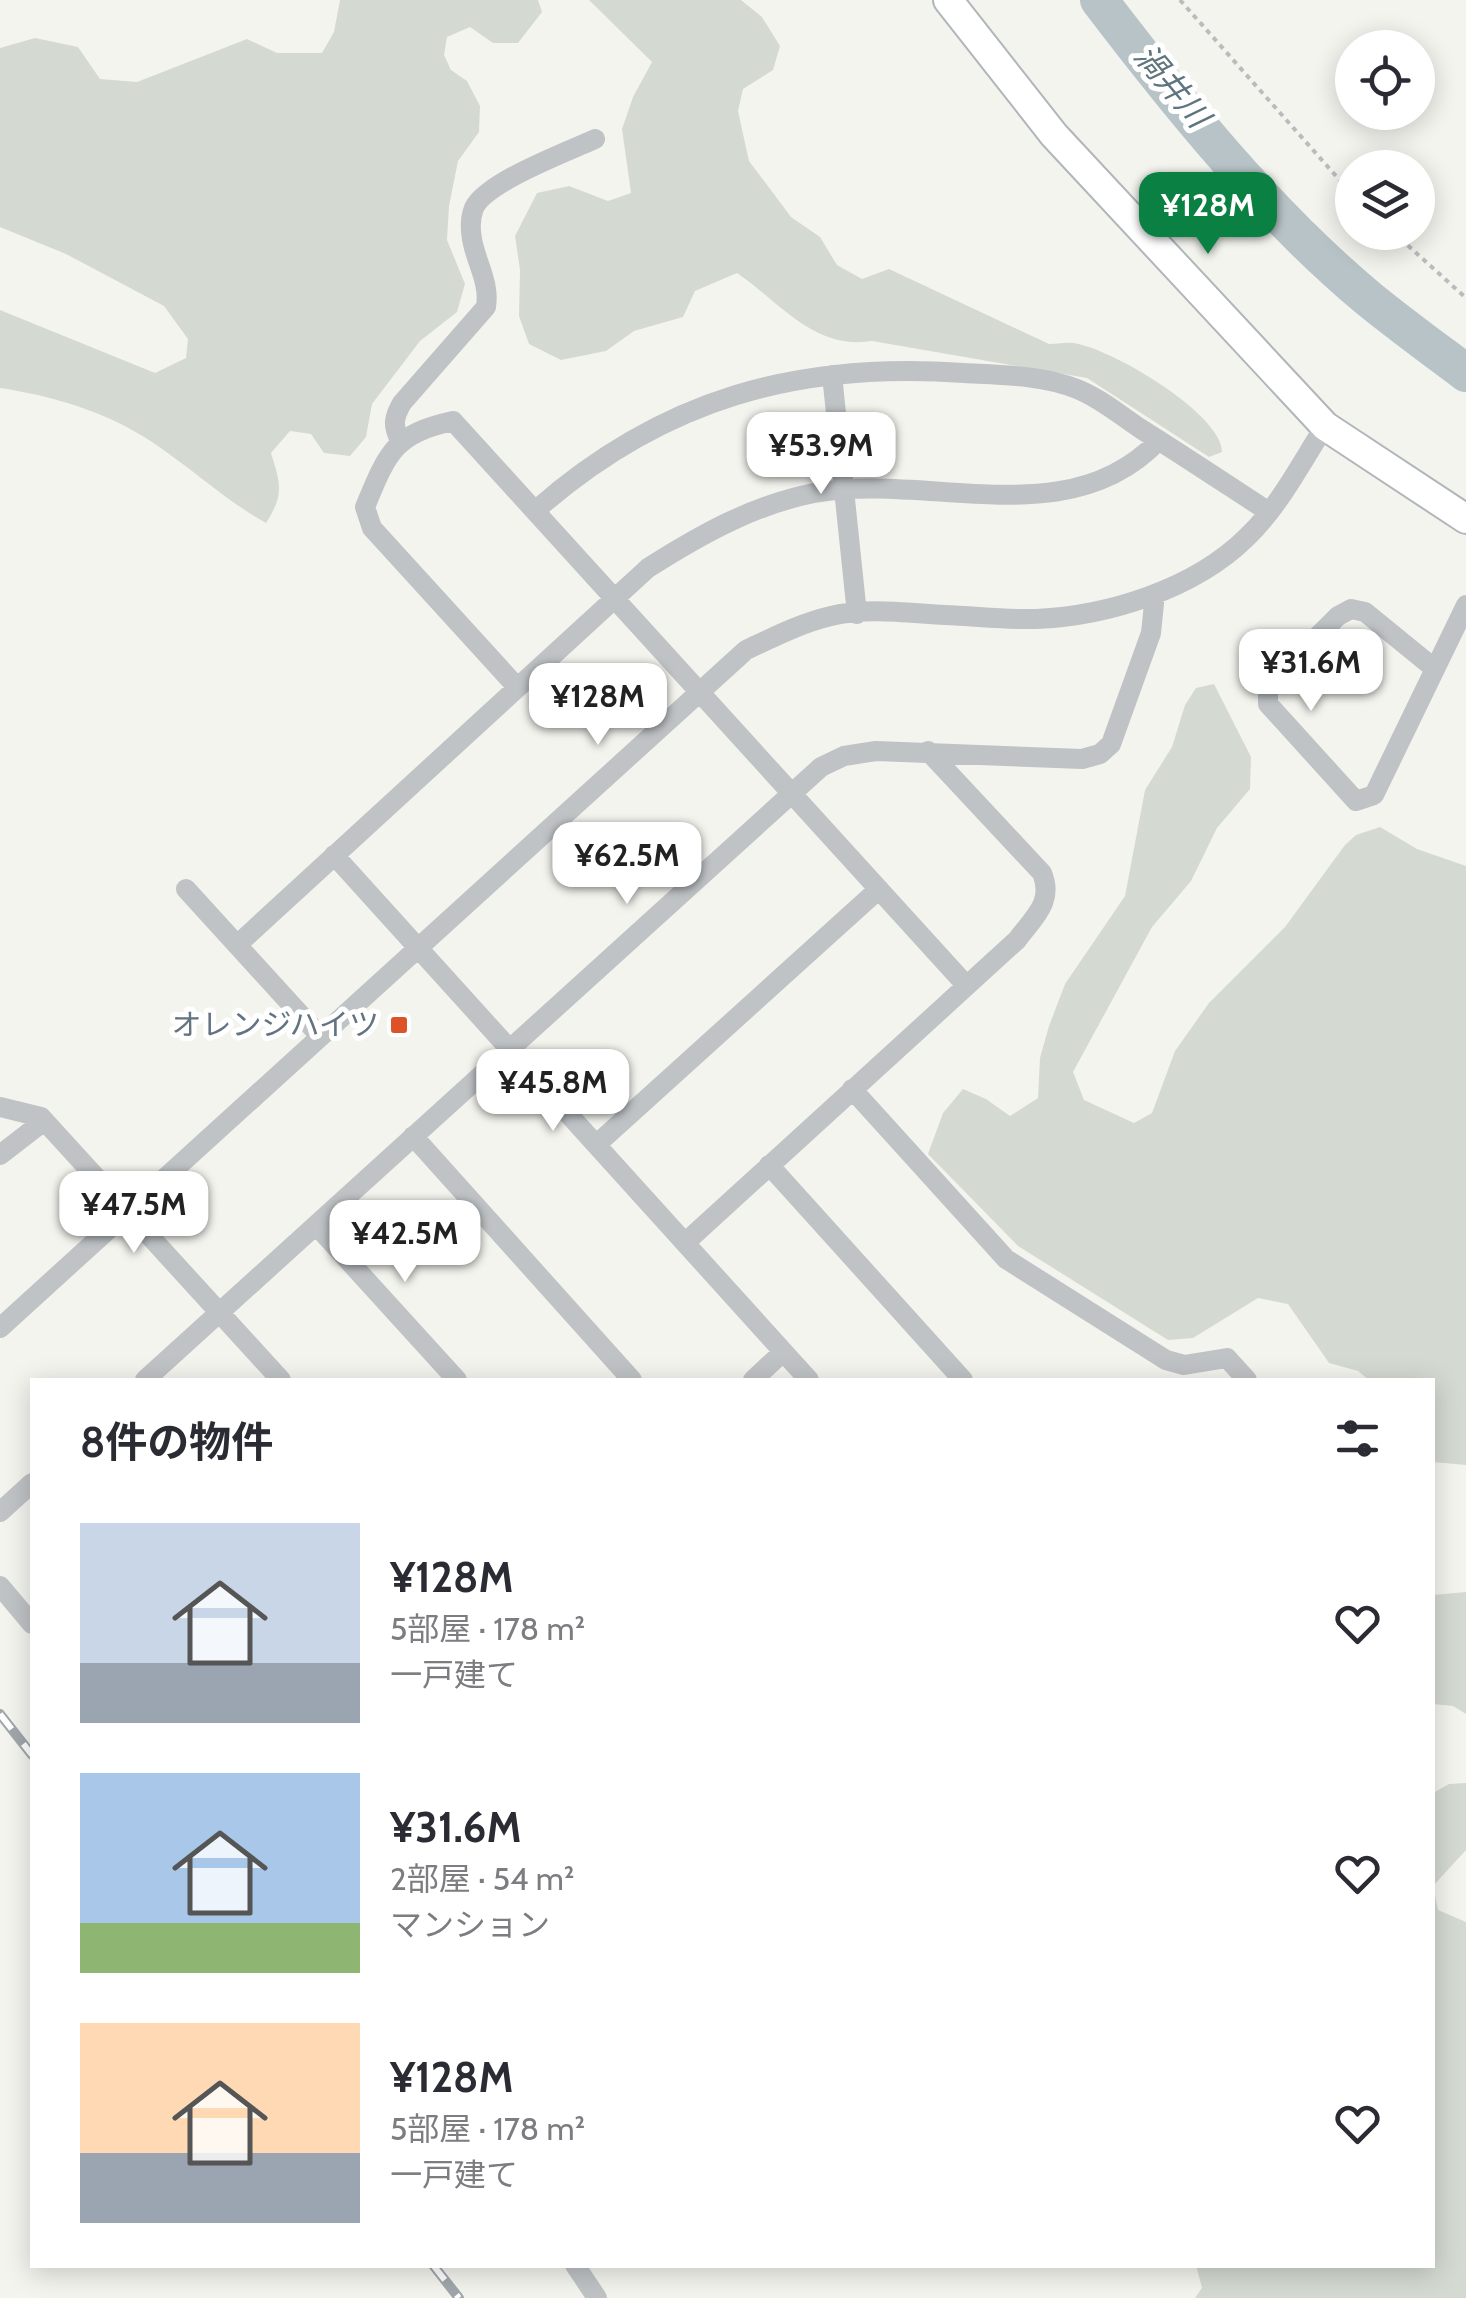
<!DOCTYPE html>
<html lang="ja">
<head>
<meta charset="utf-8">
<style>
  :root { --surface:#fff; --page:#f2f2f3; --text:#2b2b33; --muted:#7c7c81; --accent:#0b8043 }
  body { margin:0; font-family:Cabin,"Noto Sans JP",sans-serif; background:var(--page); color:var(--text); height:100vh; display:flex; flex-direction:column; font-size:38px; white-space:nowrap }
  * { box-sizing:border-box; margin:0 }
  p { font-size:32px; color:var(--muted) }
  .icon { flex:none; width:55px; height:55px; fill:none; stroke:currentColor; stroke-width:2; stroke-linecap:round; stroke-linejoin:round }
  .map { position:relative; flex:1; overflow:hidden }
  .sheet { position:absolute; left:30px; top:1378px; width:1405px; height:890px; display:flex; flex-direction:column; background:var(--surface); border-radius:0px; box-shadow:0 5px 25px #0003 }
  .sheet>* { flex:none }
  .fabs { position:absolute; left:1335px; top:30px; display:grid; gap:20px }
  .fabs a { display:grid; place-items:center; width:100px; height:100px; border-radius:50%; background:var(--surface); box-shadow:0 5px 25px #0003; font-size:50px }
  .price { position:absolute; translate:-50% -85px; padding:0 22px; border-radius:20px; background:#fff; color:#222; font-size:32px; line-height:65px; filter:drop-shadow(0 2px 5px #0008) }
  .price::after { content:''; position:absolute; left:50%; top:60px; width:30px; height:22px; margin-left:-15px; background:inherit; clip-path:polygon(0 0,100% 0,50% 100%) }
  .price.current { background:var(--accent); color:#fff }
  ul { padding:0; list-style:none }
  li { display:flex; align-items:center; gap:30px; height:250px; padding:0 50px }
  li span { display:grid; place-items:center; flex:none; width:280px; height:200px; border-radius:0px; color:#555 }
  li>.icon { margin-inline-start:auto }
  span .icon { width:120px; height:120px; fill:#fffc; stroke-width:1 }
  li b { font-size:42px }
  h2 { display:flex; justify-content:space-between; align-items:center; height:120px; padding:0 50px; font-size:42px }
  .map>svg:first-child { display:block }
  .green { fill:#d4dad1 }
  .lines { fill:none; stroke-linecap:round; stroke-linejoin:round }
  .river { stroke:#b7c3c7; stroke-width:38 }
  .secondary-casing { stroke:#b1b6ba; stroke-width:32 }
  .path { stroke:#b9bbbd; stroke-width:4; stroke-dasharray:5 5; stroke-linecap:butt }
  .street { stroke:#bfc3c6; stroke-width:20 }
  .secondary { stroke:#fff; stroke-width:28 }
  .rail-casing { stroke:#a0a6ab; stroke-width:10 }
  .rail { stroke:#fff; stroke-width:6; stroke-dasharray:19; stroke-linecap:butt }
  .poi-dot { fill:#dd5226; stroke:#fff; stroke-width:4 }
  .labels { text-anchor:middle; stroke-width:10; stroke-linejoin:round; paint-order:stroke }
  .poi-label { font-size:30px; fill:#637380; stroke:#fff; text-anchor:end }
  .water-label { font-size:32px; font-style:italic; fill:#5f757e; stroke:#fff }
</style>
</head>
<body>
<div class="map">
<svg width="1466" height="2298" viewBox="0 0 1466 2298">
  <rect width="100%" height="100%" fill="#f4f4ef"/>
  <path class="green" d="M340,0h198l4,12 -24,31h-25l-23,-16 -23,10 -3,18 7,15 16,11 13,25 -1,26 -21,29 -9,45 -2,34 18,44 -8,28 -37,29 -48,63 -6,33 -16,19 -26,-3 -13,-19 -21,-3 -19,22c10,32 13,42 -5,70 -41,-23 -75,-55 -114,-81 -45,-30 -99,-46 -152,-54v-78l155,63 31,-15 2,-19 -24,-33 -98,-52 -66,-27v-179l35,-10 43,9 22,32 37,3 110,-43 30,14h45l12,-21z
    M589,0h152l21,17 18,29 -7,24 -30,19 -5,22 11,50 42,56 29,20 17,28 25,14 27,-10 160,75c7,0 16,-2 24,-1 36,4 150,71 149,109l-13,5 -122,-79 -215,-37c-58,9 -91,-38 -135,-68l-42,18 -12,26 -49,14 -28,20 -45,9 -32,-16 -10,-28 1,-46 -5,-34 22,-43 32,-7 39,15 23,-8 -9,-64 11,-32 19,-35z
    M1214,684l37,73 -1,32 -33,39 -26,53 -39,46 -79,145 11,28 50,23 18,-10 23,-62 34,-48 76,-76 60,-82 11,-10 24,-8 37,22 49,17v599l-33,-3 -1,-82h-63l-11,-9 -29,-8 -41,-59 -30,-6 -65,40 -25,2 -150,-94 -90,-92 15,-41 20,-24 23,10 24,17 28,-18 2,-40 9,-32 16,-42 60,-88 20,-106 27,-43 13,-42 11,-17z
    M1466,1592v122l-13,-8 -21,-2 1,-109z
    M1466,1783v67l-33,36 5,24 28,12v376h-271l7,-10 -6,-23h236l1,-472 16,-9z"/>
  <g class="lines">
    <path class="river" d="M1099,0c80,105 168,214 270,299 32,26 65,50 97,74"/>
    <defs>
      <path id="secondary" d="M948,0l106,135 271,291 141,93"/>
    </defs>
    <use href="#secondary" class="secondary-casing"/>
    <path class="path" d="M1180,0l172,194
      M1393,232l73,66"/>
    <path class="street" d="M832,375l25,239
      M400,440c-8,-15 -6,-23 2,-37l84,-96c4,-25 -10,-44 -14,-68 -2,-11 -2,-21 2,-31 12,-26 93,-56 121,-69
      M536,510c126,-111 262,-149 428,-137 37,2 78,2 113,16 23,9 44,27 64,40 43,27 85,55 128,83
      M1435,669l-70,-57 -14,-3 -13,7 -70,70v18l88,97 18,-6 92,-190
      M516,686l-144,-158 -7,-21c23,-55 29,-73 88,-86l512,563
      M334,855l475,525
      M186,889l134,147
      M237,945l411,-377c52,-33 105,-63 166,-75 115,-21 255,43 345,-53
      M852,1089l154,170 160,101 18,5 43,-7 20,22
      M0,1107l41,10 240,263
      M413,1136l219,244
      M597,1144l282,-255
      M0,1155l44,-34
      M769,1165l194,215
      M316,1225l141,155
      M687,1241l330,-301c17,-23 37,-38 25,-67l-114,-122
      M0,1328l746,-678c28,-13 55,-27 85,-34 36,-9 77,-3 114,-1 30,1 61,5 91,4 72,-3 158,-30 210,-81 33,-31 55,-75 79,-112
      M145,1380l676,-613 23,-11 32,-5 206,8 18,-5 11,-10 40,-111 4,-39
      M753,1380l30,-28
      M0,1512l32,-29
      M0,1586l32,38
      M575,2265l22,33"/>
    <use href="#secondary" class="secondary"/>
    <defs>
      <path id="rail" d="M0,1714l32,41
        M433,2265l26,33"/>
    </defs>
    <use href="#rail" class="rail-casing"/>
    <use href="#rail" class="rail"/>
  </g>
  <rect class="poi-dot" x="389" y="1015" width="20" height="20" rx="5"/>
  <g class="labels">
    <g class="poi-label">
      <text x="379" y="1035">オレンジハイツ</text>
    </g>
    <g class="water-label">
      <text transform="translate(1172 86) rotate(50)" y="11">渦井川</text>
    </g>
  </g>
</svg>
<div class="fabs">
<a><svg class="icon" aria-label="locate" viewBox="0 0 24 24"><circle cx="12" cy="12" r="6"/><path d="M12 2v4M12 18v4M2 12h4M18 12h4"/></svg></a>
<a><svg class="icon" aria-label="layers" viewBox="0 0 24 24"><path d="M12 4l9 5-9 5-9-5zM3 14l9 5 9-5"/></svg></a>
</div>
<b class="price current" style="left:1208px;top:257px">¥128M</b>
<b class="price" style="left:821px;top:497px">¥53.9M</b>
<b class="price" style="left:1311px;top:714px">¥31.6M</b>
<b class="price" style="left:598px;top:748px">¥128M</b>
<b class="price" style="left:627px;top:907px">¥62.5M</b>
<b class="price" style="left:553px;top:1134px">¥45.8M</b>
<b class="price" style="left:134px;top:1256px">¥47.5M</b>
<b class="price" style="left:405px;top:1285px">¥42.5M</b>
<section class="sheet">
<h2>8件の物件<svg class="icon" aria-label="filters" viewBox="0 0 24 24"><path d="M4 7h16M4 17h16"/><circle cx="9" cy="7" r="2"/><circle cx="15" cy="17" r="2"/></svg></h2>
<ul>
<li><span style="background:linear-gradient(#c9d6e8 70%,#9aa5b1 0)"><svg class="icon" aria-label="home" viewBox="0 0 24 24"><path d="M3 11l9-7 9 7M6 9v11h12V9"/></svg></span><div><b>¥128M</b><p>5部屋 · 178 m²</p><p>一戸建て</p></div><svg class="icon" aria-label="heart" viewBox="0 0 24 24"><path d="M12 20l-8-8c-3-5 5-10 8-4 3-6 11-1 8 4z"/></svg></li>
<li><span style="background:linear-gradient(#a9c7e8 75%,#8fb573 0)"><svg class="icon" aria-label="home" viewBox="0 0 24 24"><path d="M3 11l9-7 9 7M6 9v11h12V9"/></svg></span><div><b>¥31.6M</b><p>2部屋 · 54 m²</p><p>マンション</p></div><svg class="icon" aria-label="heart" viewBox="0 0 24 24"><path d="M12 20l-8-8c-3-5 5-10 8-4 3-6 11-1 8 4z"/></svg></li>
<li><span style="background:linear-gradient(#ffd9b3 65%,#9aa5b1 0)"><svg class="icon" aria-label="home" viewBox="0 0 24 24"><path d="M3 11l9-7 9 7M6 9v11h12V9"/></svg></span><div><b>¥128M</b><p>5部屋 · 178 m²</p><p>一戸建て</p></div><svg class="icon" aria-label="heart" viewBox="0 0 24 24"><path d="M12 20l-8-8c-3-5 5-10 8-4 3-6 11-1 8 4z"/></svg></li>
</ul>
</section>
</div>
</body>
</html>
